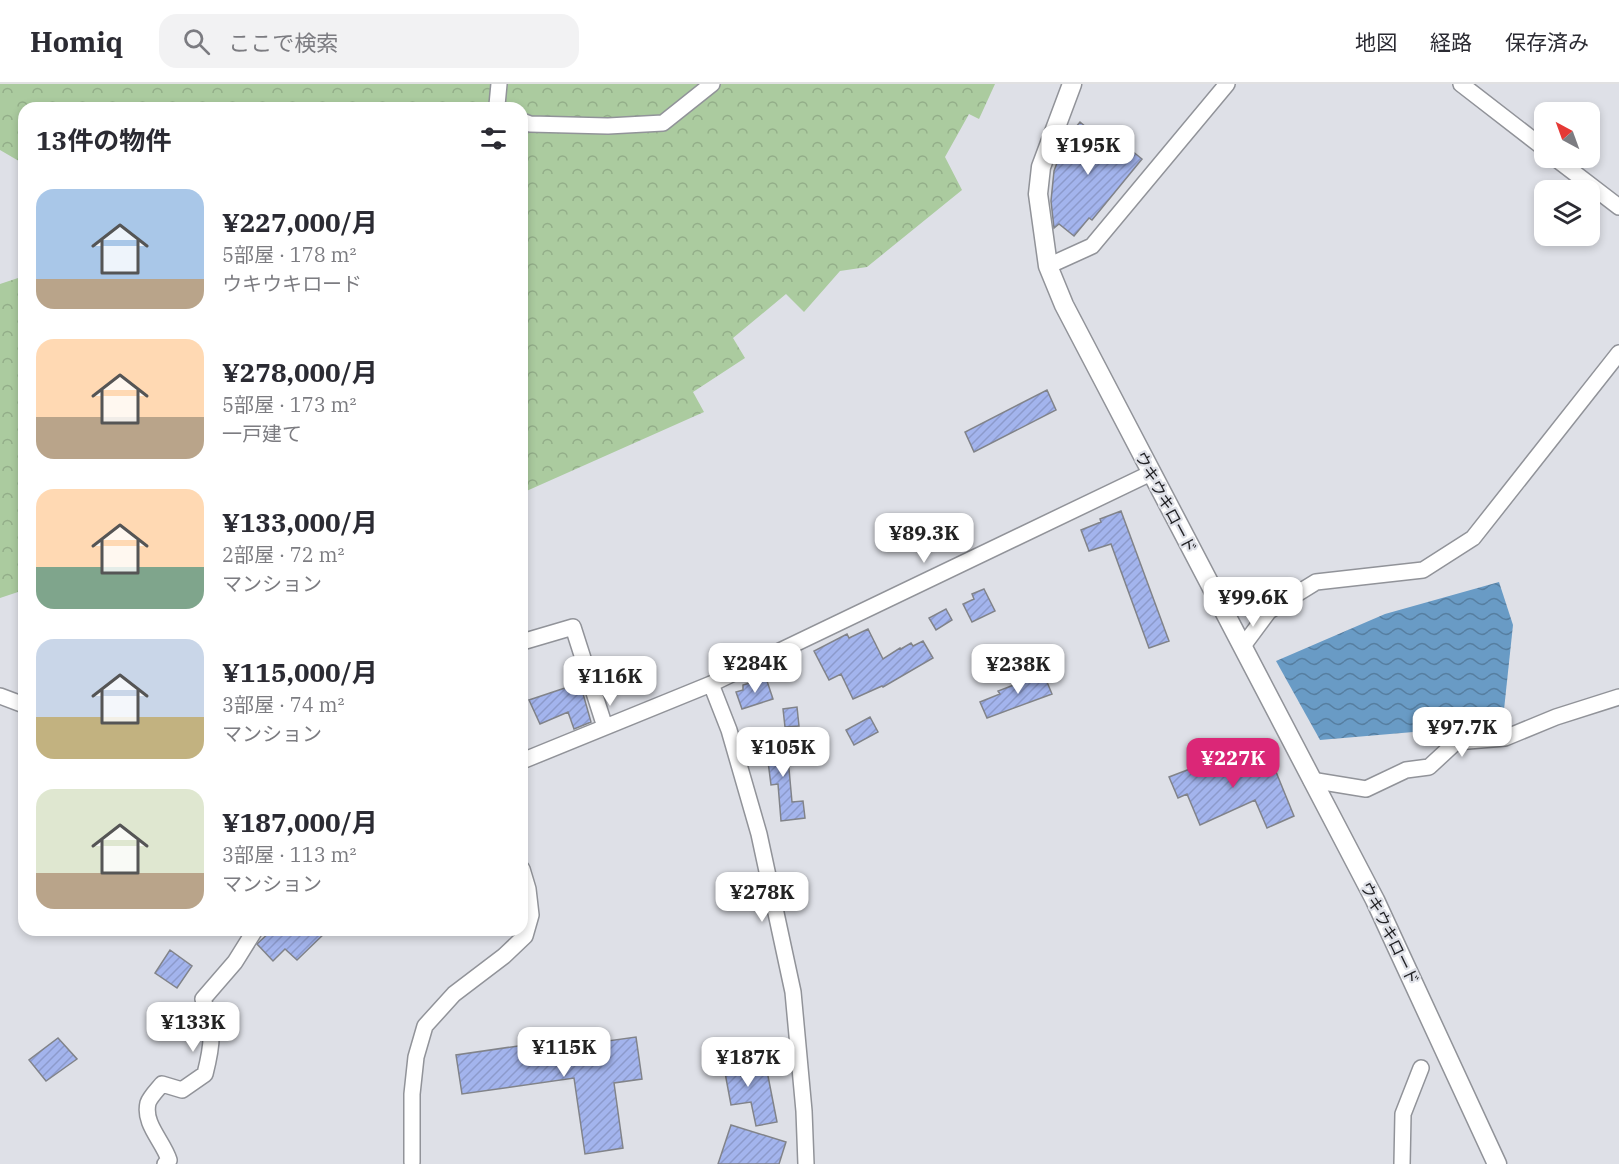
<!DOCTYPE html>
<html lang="ja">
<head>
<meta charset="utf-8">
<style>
  :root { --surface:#fff; --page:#f2f2f3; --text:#2b2b33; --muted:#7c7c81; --line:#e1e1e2; --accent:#db2777 }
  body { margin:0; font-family:"IBM Plex Serif","Noto Sans JP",serif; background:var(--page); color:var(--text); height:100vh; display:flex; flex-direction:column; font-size:22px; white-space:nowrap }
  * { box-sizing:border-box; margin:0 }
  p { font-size:20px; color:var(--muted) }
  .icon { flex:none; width:33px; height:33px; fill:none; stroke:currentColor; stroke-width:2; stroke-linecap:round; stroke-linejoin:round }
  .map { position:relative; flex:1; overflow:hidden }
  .panel { position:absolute; left:18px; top:18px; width:510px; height:834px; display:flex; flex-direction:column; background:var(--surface); border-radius:18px; box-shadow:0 3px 9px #0003 }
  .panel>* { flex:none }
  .needle { width:39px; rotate:319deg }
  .buttons { position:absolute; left:1534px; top:18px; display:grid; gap:12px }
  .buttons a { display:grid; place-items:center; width:66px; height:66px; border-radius:12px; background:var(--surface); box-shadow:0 3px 9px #0003; font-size:30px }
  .price { position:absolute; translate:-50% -51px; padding:0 14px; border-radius:12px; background:#fff; color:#222; font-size:20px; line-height:39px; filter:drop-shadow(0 2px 3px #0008) }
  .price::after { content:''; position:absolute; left:50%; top:36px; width:18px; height:14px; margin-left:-9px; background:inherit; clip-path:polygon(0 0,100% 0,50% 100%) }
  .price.active { background:var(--accent); color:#fff }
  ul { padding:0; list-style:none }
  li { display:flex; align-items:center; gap:18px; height:150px; padding:0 18px }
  li span { display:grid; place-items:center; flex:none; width:168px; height:120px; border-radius:18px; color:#555 }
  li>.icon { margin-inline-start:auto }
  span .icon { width:72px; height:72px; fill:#fffc; stroke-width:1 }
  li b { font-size:26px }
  h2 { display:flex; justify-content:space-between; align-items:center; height:72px; padding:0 18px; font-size:26px }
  header { display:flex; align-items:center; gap:36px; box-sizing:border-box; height:84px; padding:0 30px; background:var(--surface); border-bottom:2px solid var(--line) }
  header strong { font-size:28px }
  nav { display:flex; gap:33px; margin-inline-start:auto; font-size:21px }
  .search { width:420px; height:54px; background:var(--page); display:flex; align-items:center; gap:15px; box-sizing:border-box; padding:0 21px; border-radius:18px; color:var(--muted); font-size:22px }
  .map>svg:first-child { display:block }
  .forest { fill:url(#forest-crowns) }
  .water { fill:url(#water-waves) }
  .building { fill:url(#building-hatch); stroke:#818389; stroke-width:1.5 }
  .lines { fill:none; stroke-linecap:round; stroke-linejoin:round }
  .minor-casing { stroke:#919399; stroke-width:18 }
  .tertiary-casing { stroke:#919399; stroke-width:21 }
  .minor { stroke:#fff; stroke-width:15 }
  .tertiary { stroke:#fff; stroke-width:18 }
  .labels { text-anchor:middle; stroke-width:4.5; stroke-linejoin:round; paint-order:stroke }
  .street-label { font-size:16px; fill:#222225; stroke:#dee0e7 }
</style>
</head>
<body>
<header>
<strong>Homiq</strong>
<div class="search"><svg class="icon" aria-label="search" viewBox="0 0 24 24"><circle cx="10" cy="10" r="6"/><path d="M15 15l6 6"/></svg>ここで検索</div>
<nav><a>地図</a><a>経路</a><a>保存済み</a></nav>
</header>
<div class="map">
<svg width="1619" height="1080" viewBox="0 0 1619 1080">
  <defs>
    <pattern id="forest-crowns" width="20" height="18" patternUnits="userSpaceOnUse" patternTransform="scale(1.5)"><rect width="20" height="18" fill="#abcb9f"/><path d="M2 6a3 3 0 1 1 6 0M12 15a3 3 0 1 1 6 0" fill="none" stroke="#93ae89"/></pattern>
    <pattern id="water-waves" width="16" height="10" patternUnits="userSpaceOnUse" patternTransform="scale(1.5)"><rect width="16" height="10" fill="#699bc5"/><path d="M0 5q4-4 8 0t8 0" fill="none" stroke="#567ea0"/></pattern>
    <pattern id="building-hatch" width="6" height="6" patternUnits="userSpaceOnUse" patternTransform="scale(1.5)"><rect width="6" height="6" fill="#a3b4ed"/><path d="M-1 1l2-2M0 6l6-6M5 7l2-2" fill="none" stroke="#8c9acb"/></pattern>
  </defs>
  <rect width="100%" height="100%" fill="#dee0e7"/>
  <path class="forest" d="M0,0h995l-16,35 -10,-5 -24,43 17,33 -95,77 -27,4 -36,41 -18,-18 -53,44 12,20 -52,34 11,20 -182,81v-385h-498v56l-24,-14z
    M24,192v317l-6,-1 -18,6v-314z"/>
  <path class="water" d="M1499,498l14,43 -10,94 -78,12 -105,9 -44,-79 109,-47z"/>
  <path class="building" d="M1080,38l18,15 7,-8 37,30 -50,61 -3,-2 -15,18 -15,-12 -5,4 -3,-27 3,-30 12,-32z
    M1047,306l9,20 -82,42 -9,-20z
    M1121,427l48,130 -20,7 -38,-104 -22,7 -8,-21 20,-8 -1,-3z
    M984,505l11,22 -23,11 -9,-18 11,-5 -2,-5z
    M946,525l6,11 -16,10 -7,-12z
    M868,545l15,30 17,-11 1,1 10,-6 2,3 10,-5 10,17 -50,29 -1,-1 -29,13 -12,-25 -12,6 -15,-29 33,-17 2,4z
    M1042,586l10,24 -65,24 -7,-16 20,-8 -2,-3 21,-8 -1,-3z
    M766,594l7,21 -31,10 -6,-17 7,-2v-5z
    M580,599l11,39 -17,7 -6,-17 -28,12 -11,-24z
    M797,623l2,19 -14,1 -2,-18z
    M870,633l8,15 -24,13 -8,-15z
    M786,652l6,66 11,-1 2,17 -24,3 -3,-37 -7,1 -6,-47z
    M1242,669l4,7 20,10 8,-3 20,49 -27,12 -12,-28 -55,25 -13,-31 -9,4 -9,-21 60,-23 2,4z
    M272,846h56l-31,30 -12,-11 -12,12 -16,-17z
    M170,866l22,16 -15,22 -22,-15z
    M607,949l1,8 28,-4 6,42 -28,4 9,65 -38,6 -11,-76 -112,16 -6,-39z
    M58,954l19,21 -31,22 -17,-21z
    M735,959l6,33 26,-5 10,51 -21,4 -5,-24 -20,3 -11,-59z
    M731,1041l55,17 -7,22h-61z"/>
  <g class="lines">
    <defs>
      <path id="minor" d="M499,0l-2,21 3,3
        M1461,0l84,65
        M522,37l8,3 78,2 55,-3 49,-39
        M1555,74l64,49
        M1048,182l44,-20 135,-162
        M522,558l51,-15 32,100
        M1243,562l26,-35 47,-29 107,-12 50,-32 146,-185
        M711,600l18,46 30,104 34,158 11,119 2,53
        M0,612l24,9
        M522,677l189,-77 440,-211
        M1311,696l55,9 40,-19 23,-3 27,-25 49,-4 51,-21 63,-20
        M412,1078v-68l4,-37 9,-31 29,-32 50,-38 21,-20 6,-21 -3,-26 -6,-20
        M165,1080l4,-4c-6,-19 -26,-36 -21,-57 2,-6 10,-14 14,-19l20,6 23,-16c8,-32 9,-44 -2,-75l32,-37 20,-32
        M1402,1080l1,-50 18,-46"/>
      <path id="tertiary" d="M1072,0l-31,83 -3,27 10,72 16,39 311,595 122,264"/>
    </defs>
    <use href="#minor" class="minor-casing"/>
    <use href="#tertiary" class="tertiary-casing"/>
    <use href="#minor" class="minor"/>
    <use href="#tertiary" class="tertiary"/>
  </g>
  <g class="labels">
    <g class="street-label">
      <text transform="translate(1166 418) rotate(62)" y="6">ウキウキロード</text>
      <text transform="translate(1390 849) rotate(64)" y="6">ウキウキロード</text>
    </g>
  </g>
</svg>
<div class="buttons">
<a><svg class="needle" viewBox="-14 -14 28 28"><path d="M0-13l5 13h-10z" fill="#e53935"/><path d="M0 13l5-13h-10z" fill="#7c7c81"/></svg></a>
<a><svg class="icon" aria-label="layers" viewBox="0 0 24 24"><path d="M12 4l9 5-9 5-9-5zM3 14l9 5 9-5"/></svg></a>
</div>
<b class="price" style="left:1088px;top:92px">¥195K</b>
<b class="price" style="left:924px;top:480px">¥89.3K</b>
<b class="price" style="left:1253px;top:544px">¥99.6K</b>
<b class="price" style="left:755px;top:610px">¥284K</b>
<b class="price" style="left:1018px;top:611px">¥238K</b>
<b class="price" style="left:610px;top:623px">¥116K</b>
<b class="price" style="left:1462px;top:674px">¥97.7K</b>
<b class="price" style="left:783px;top:694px">¥105K</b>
<b class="price active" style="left:1233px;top:705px">¥227K</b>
<b class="price" style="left:762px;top:839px">¥278K</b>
<b class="price" style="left:193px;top:969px">¥133K</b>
<b class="price" style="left:564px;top:994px">¥115K</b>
<b class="price" style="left:748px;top:1004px">¥187K</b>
<section class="panel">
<h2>13件の物件<svg class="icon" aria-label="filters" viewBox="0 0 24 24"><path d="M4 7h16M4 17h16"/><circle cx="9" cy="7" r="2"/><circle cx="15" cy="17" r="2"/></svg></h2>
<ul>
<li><span style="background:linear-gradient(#a9c7e8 75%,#b9a48a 0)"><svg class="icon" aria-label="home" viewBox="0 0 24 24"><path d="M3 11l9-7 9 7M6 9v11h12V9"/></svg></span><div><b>¥227,000/月</b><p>5部屋 · 178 m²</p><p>ウキウキロード</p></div></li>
<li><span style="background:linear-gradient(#ffd9b3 65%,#b9a48a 0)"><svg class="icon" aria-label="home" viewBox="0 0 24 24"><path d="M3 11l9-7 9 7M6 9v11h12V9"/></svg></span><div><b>¥278,000/月</b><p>5部屋 · 173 m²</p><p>一戸建て</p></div></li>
<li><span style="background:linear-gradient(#ffd9b3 65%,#7fa58c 0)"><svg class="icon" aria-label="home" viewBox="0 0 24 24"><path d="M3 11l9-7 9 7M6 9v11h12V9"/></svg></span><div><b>¥133,000/月</b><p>2部屋 · 72 m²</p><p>マンション</p></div></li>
<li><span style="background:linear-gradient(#c9d6e8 65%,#c2b280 0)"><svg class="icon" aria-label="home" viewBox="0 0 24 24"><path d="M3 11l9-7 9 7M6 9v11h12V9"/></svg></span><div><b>¥115,000/月</b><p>3部屋 · 74 m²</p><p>マンション</p></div></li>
<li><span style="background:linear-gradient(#dfe7d0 70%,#b9a48a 0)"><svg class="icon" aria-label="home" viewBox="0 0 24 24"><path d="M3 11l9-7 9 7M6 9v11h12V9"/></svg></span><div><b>¥187,000/月</b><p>3部屋 · 113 m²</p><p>マンション</p></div></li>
</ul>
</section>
</div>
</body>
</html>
